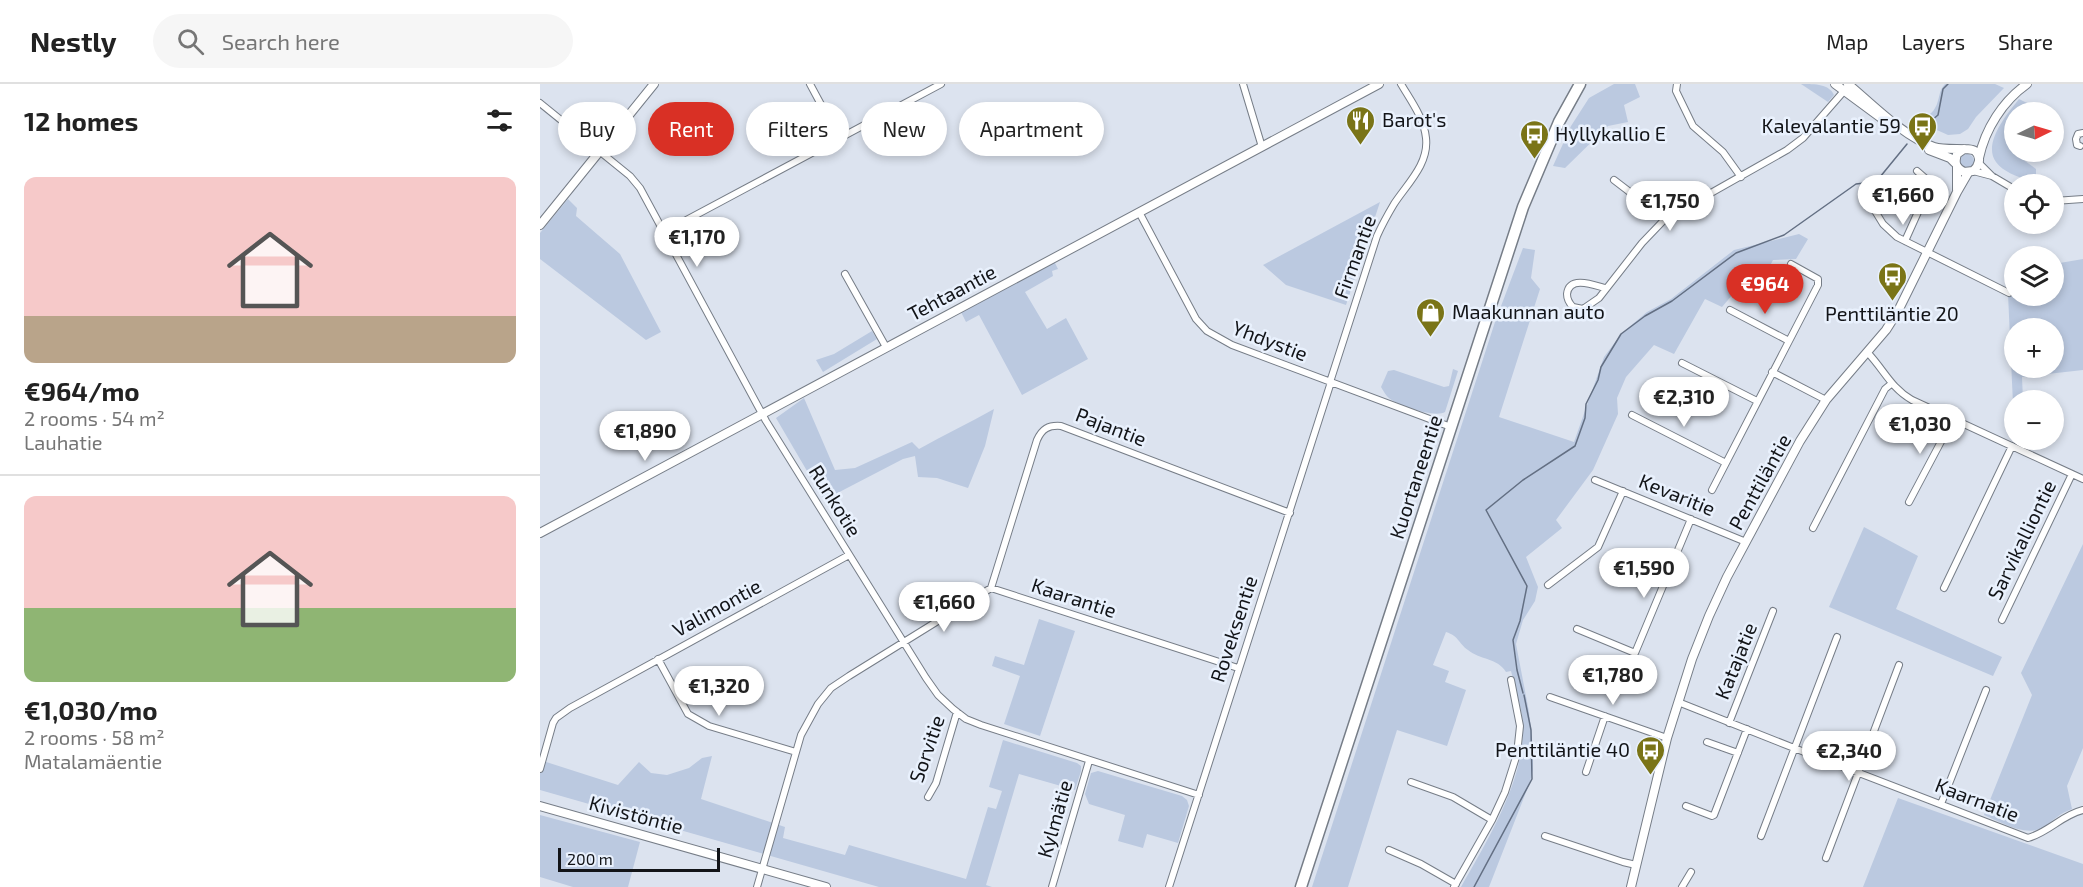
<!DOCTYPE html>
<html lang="en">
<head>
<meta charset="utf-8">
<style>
  :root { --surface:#fff; --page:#f6f6f6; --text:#222; --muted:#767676; --line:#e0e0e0; --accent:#d93025 }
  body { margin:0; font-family:"Exo 2",sans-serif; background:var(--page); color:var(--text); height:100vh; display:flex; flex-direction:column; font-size:22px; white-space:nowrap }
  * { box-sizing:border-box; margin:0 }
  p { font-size:20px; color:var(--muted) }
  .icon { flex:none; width:33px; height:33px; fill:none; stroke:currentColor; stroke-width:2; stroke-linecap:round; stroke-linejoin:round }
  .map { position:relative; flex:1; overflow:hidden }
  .details { display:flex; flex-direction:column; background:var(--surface); width:540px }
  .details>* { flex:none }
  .top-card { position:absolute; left:18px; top:18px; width:570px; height:54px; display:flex; gap:12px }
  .needle { width:39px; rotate:85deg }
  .controls { position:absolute; left:1464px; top:18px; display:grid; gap:12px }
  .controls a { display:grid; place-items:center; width:60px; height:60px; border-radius:50%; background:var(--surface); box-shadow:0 3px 9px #0003; font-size:30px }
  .scale { position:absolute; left:18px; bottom:15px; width:162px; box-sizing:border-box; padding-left:6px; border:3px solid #121418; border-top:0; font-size:16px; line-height:21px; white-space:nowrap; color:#121418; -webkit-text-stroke:4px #e9f1fd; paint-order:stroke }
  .price { position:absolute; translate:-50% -51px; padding:0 14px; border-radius:21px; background:#fff; color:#222; font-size:20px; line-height:39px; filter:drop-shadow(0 2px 3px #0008) }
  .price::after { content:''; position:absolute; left:50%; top:36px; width:18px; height:14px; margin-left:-9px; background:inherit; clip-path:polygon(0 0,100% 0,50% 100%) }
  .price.on { background:var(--accent); color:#fff }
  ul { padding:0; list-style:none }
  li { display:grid; align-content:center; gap:12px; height:318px; padding:0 24px }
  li+li { border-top:2px solid var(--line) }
  li span { display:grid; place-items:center; height:186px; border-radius:12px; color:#555 }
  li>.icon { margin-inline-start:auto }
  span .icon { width:108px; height:108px; fill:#fffc; stroke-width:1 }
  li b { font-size:26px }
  h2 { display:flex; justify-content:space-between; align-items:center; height:72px; padding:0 24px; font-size:26px }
  .tag { padding:0 21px; border-radius:27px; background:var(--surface); box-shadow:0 3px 9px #0003; font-size:21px; line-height:54px }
  .tag.on { background:var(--accent); color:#fff }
  header { display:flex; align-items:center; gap:36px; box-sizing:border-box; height:84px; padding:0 30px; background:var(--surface); border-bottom:2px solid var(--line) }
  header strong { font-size:28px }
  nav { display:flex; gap:33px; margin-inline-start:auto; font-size:21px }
  .search { width:420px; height:54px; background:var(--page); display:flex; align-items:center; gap:15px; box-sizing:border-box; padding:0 21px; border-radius:33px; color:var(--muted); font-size:22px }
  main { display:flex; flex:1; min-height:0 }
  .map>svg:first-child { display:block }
  .green { fill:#bbc9e0; fill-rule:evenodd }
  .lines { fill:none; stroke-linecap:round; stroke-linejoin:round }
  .stream { stroke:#636f83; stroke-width:1.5 }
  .minor-casing { stroke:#767d87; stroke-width:8 }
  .tertiary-casing { stroke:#767d87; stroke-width:10 }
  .secondary-casing { stroke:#767d87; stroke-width:10 }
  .trunk-casing { stroke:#767d87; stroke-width:13 }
  .minor { stroke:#fff; stroke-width:6 }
  .tertiary { stroke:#fff; stroke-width:8 }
  .secondary { stroke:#fff; stroke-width:8 }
  .trunk { stroke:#fff; stroke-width:10 }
  .labels { text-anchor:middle; stroke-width:5; stroke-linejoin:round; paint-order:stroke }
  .poi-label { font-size:20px; fill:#121418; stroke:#e9f1fd; text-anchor:start }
  .street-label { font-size:20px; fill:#121418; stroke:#e9f1fd }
</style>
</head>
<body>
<header>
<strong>Nestly</strong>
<div class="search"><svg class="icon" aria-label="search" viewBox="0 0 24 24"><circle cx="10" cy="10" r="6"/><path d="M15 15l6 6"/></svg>Search here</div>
<nav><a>Map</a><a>Layers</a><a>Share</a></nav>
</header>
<main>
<section class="details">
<h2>12 homes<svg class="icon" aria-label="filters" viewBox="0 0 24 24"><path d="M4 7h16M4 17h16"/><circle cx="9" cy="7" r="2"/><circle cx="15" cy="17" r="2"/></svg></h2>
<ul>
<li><span style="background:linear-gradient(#f6c9c9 75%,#b9a48a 0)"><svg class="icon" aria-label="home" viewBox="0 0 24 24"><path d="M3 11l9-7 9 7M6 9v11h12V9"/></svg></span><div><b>€964/mo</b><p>2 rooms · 54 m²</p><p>Lauhatie</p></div></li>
<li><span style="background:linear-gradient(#f6c9c9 60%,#8fb573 0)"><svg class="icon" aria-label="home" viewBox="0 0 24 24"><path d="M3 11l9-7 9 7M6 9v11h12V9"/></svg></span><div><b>€1,030/mo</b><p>2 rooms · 58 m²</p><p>Matalamäentie</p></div></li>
</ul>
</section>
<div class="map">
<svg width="1543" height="803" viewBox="0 0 1543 803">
  <rect width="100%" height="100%" fill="#dce3ef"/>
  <path class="green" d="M1074,0h21l5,13 -16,8 4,17 -20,4 -43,42 -12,-2 18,-40 18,-28z
    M1261,0c15,0 28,0 33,11l-6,7z
    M1405,0h50l9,4 -28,29 -8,12 -8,5 -12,1 -29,-13c5,-4 13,-8 16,-14 5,-8 3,-17 10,-24z
    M1479,15l10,5v8h-15v40h9l-1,3 3,6 11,8v9l-7,3c-12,-5 -26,-9 -33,-19 -14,-19 12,-49 23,-63z
    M1420 77a7 7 0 1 1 14 0a7 7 0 1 1-14 0Z
    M28,115l9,9 -1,8 44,38 41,78 -15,8 -106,-81v-26z
    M840,118l-34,103 -60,-20 -23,-20z
    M1259,150l9,5 -12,20 -23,1 -11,21 -23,6 -17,20 -17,-8 -31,55 -20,-9 -28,32 -9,21 1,16 -25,56 -37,50 6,8 -36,29 12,30 -3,14 -12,19 -7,24 13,68 4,37v20l-3,13 -41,105h-28c25,-44 60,-101 62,-153 1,-21 -7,-43 -12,-63l-5,1c-8,-14 -26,-12 -38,-22 -10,-7 -9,-14 -22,-18l-13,33 16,6 -4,11 21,8 -19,56 -50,-16 -49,157h-36l183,-565 28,-74 12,2 -4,28 9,11 -41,128 75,25 30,-85 18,-24 25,-21 24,-13 63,-49z
    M1543,175v111l-61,7 1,23h-9v26l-7,-154 7,-2v26h40v-32zM1474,244h40v40h-40z
    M514,177l4,8 -6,2 1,5 -28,16 22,37 19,-11 22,41 -66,36 -43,-80 -13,7 -5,-10z
    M332,247l5,8 -54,33 -7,-12 18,-6z
    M913,285l5,2 -13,41c-10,6 -45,-6 -55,-13 -4,-3 -6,-7 -9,-12l7,-16 6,-1 50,17 5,-1z
    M264,314l31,72 20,-2 57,-26 7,7c25,-14 50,-26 75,-40l-9,37 -17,42 -31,-10 -19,-1 -3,-21 -12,3 -79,41 -48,-82z
    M1324,443l54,29 -22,53 106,48 -9,19 -164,-69z
    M1543,460v204l-16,38 5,23c-12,4 -18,11 -28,18 -18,11 -43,-5 -60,-12l48,-120 -11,-22z
    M499,535l36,12 -35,105 -36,-12 16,-48 -28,-10 3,-10 29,9z
    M463,656l74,23 4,3v5l-6,19 -56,-16 -33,111 6,2h-113l-339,-97v-30l78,25 21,-23 12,11 16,2 22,-7 13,-10 10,-2 -11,43 84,28 -2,11 62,17 4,-10 117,34 22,-72 8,2 6,-18 -13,-4z
    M558,687l84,25 5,4 2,6 -11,37 -31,-9 -4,14 -25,-7 7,-26 -36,-11 -4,-10 6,-21z
    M1358,714l185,66v23h-220z
    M0,731l100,27 -12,45h-55l-33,-10z"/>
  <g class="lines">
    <path class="stream" d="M1385,42l13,-11 5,-26 5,-5
      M1378,48l2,-2
      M983,609l-6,-23 -4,-30 7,-19 7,-35 -41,-76 37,-30 52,-34 10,-28 1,-14 12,-24 3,-13 20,-33 24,-18 27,-15 64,-48 48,-18 72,-51 17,-2 7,-5 27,-33
      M934,803l58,-108 -1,-49 -7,-35"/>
    <defs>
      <path id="minor" d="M270,0l29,54
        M703,0l19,63
        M1137,0l-1,7 17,35 30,26 18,25
        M0,19l90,73 10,12 126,233 160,257 12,17 15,14 13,10 15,6 218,70
        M1540,62l-3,-1 -1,-6 2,-5 5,-1
        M1439,79l13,13 22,13
        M1433,87l19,5
        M1074,96l51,39
        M1514,117l29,-2
        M1332,122l11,18 14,13 112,56
        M599,128l57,107 11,12 25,14 219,82
        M124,148l277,-148
        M1365,157l22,-49 -2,-14 -8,-7
        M305,190l41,73
        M1065,204c-11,-3 -36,-13 -38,6 0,6 2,9 6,13l10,2 16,-11 43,-55 23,-24 122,-69 16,-12 41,-47
        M1190,226l59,31
        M1328,269c16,17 23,35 44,47l171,79
        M1142,279l75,38
        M1232,288l54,28
        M790,298l47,-146c5,-11 11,-22 17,-32 13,-20 35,-40 32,-66 -2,-20 -15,-37 -25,-54
        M1092,331l92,47
        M1055,396l151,62
        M1172,406l106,-205v-6l-27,-15
        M1369,418l44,-83
        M1273,444l72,-139 6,-5
        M1008,501l50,-38 25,-56
        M451,504l46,-148c5,-11 11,-15 24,-14l229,87
        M1404,504l68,-142
        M1462,536l70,-146
        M1037,545l58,24 56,-134
        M118,575l30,55 21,12 87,26
        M1010,613l117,41
        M1138,618l116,46 234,90c21,-6 34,-23 55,-28
        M1189,639l44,-112
        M1167,658l31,11
        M0,685l13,-46 3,-5 14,-10 279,-153
        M1046,688l19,-56
        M871,698l42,15 39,23
        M388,713l8,-14 21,-71
        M1401,720l45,-114
        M1146,722l26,10 2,-1 33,-86
        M1005,752l78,26 13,3
        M1221,752l76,-199
        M849,766l32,14 35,20
        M1286,774l73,-193
        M217,803l44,-152 17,-31 13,-16 18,-12 142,-88 247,80
        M512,803l37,-126
        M629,803l162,-505
        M914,803l38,-67 13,-28 12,-38 3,-28 -9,-46
        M1142,803l9,-15"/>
      <path id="tertiary" d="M1417,106v-23
        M0,141l114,-141
        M0,449l839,-449
        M1091,803l36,-149 25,-79 17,-43 18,-39 73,-136 26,-41 60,-70 12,-19 59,-119 11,-19"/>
      <path id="secondary" d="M1295,0l61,45
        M1308,0c24,20 56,53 86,63 11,4 36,0 41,4 7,6 4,15 -2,20l-9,1c-8,-4 -10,-9 -7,-18l7,-5
        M1389,66l21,8 5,5
        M1439,74c6,-29 24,-57 48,-74
        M0,722l286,81"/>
      <path id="trunk" d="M761,803l222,-680 36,-85 21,-38"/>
    </defs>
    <use href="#minor" class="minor-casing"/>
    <use href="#tertiary" class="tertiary-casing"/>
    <use href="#secondary" class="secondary-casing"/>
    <use href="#trunk" class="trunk-casing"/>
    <use href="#minor" class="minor"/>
    <use href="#tertiary" class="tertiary"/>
    <use href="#secondary" class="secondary"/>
    <use href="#trunk" class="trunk"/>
  </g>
  <defs>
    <symbol id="restaurant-pin" viewBox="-11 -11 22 30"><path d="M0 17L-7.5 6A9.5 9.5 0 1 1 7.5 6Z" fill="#7a7417" stroke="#e9f1fd"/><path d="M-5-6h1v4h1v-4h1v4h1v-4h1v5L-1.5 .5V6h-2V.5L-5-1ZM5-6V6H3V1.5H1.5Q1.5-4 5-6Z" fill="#fff"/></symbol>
    <symbol id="bus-pin" viewBox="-11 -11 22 30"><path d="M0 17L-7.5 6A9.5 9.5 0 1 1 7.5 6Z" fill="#7a7417" stroke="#e9f1fd"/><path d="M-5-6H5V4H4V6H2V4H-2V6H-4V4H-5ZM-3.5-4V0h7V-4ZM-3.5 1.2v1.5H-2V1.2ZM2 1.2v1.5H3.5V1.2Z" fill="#fff"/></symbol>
    <symbol id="shop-pin" viewBox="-11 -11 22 30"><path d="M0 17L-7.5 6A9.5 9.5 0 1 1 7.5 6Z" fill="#7a7417" stroke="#e9f1fd"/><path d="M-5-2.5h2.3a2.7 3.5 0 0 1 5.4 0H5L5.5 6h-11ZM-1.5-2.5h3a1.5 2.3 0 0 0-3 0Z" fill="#fff"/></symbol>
  </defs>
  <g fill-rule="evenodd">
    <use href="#restaurant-pin" x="804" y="20" width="33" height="45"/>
    <use href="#bus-pin" x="1366" y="26" width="33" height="45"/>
    <use href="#bus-pin" x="978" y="34" width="33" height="45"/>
    <use href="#bus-pin" x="1336" y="176" width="33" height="45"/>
    <use href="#shop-pin" x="874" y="212" width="33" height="45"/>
    <use href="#bus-pin" x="1094" y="650" width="33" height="45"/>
  </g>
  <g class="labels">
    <g class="poi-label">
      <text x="842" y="43">Barot's</text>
      <text x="1361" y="49" text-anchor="end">Kalevalantie 59</text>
      <text x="1015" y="57">Hyllykallio E</text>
      <text x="912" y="235">Maakunnan auto</text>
      <text x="1352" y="237" text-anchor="middle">Penttiläntie 20</text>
      <text x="1090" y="673" text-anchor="end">Penttiläntie 40</text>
    </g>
    <g class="street-label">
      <text transform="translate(815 173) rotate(-70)" y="7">Firmantie</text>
      <text transform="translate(412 209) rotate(-28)" y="7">Tehtaantie</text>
      <text transform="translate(730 257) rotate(21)" y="7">Yhdystie</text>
      <text transform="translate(571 343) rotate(21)" y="7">Pajantie</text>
      <text transform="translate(876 393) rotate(-72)" y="7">Kuortaneentie</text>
      <text transform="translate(1220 398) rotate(-61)" y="7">Penttiläntie</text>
      <text transform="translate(1137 411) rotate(22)" y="7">Kevaritie</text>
      <text transform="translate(295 417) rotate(58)" y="7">Runkotie</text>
      <text transform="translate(1482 456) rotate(-64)" y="7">Sarvikalliontie</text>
      <text transform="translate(534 514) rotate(18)" y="7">Kaarantie</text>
      <text transform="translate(177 524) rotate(-29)" y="7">Valimontie</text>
      <text transform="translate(694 545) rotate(-72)" y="7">Roveksentie</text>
      <text transform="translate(1196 577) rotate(-68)" y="7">Katajatie</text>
      <text transform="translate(387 665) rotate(-71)" y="7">Sorvitie</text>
      <text transform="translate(1437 716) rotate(21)" y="7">Kaarnatie</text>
      <text transform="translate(96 731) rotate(15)" y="7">Kivistöntie</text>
      <text transform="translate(515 735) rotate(-74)" y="7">Kylmätie</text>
    </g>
  </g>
</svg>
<div class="controls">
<a><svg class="needle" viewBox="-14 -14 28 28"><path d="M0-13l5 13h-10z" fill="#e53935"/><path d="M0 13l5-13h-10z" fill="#767676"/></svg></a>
<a><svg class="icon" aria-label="locate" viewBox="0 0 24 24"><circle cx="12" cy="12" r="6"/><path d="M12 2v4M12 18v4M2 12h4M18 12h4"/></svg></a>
<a><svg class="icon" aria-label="layers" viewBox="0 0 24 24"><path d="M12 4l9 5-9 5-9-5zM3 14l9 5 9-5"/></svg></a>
<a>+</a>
<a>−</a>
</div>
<div class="scale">200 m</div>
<b class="price" style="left:1363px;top:142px">€1,660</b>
<b class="price" style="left:1130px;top:148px">€1,750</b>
<b class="price" style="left:157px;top:184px">€1,170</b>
<b class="price on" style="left:1225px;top:231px">€964</b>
<b class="price" style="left:1144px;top:344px">€2,310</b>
<b class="price" style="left:1380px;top:371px">€1,030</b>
<b class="price" style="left:105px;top:378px">€1,890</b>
<b class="price" style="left:1104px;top:515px">€1,590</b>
<b class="price" style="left:404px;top:549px">€1,660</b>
<b class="price" style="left:1073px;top:622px">€1,780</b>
<b class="price" style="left:179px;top:633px">€1,320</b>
<b class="price" style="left:1309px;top:698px">€2,340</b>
<div class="top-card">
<a class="tag">Buy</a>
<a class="tag on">Rent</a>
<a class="tag">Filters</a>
<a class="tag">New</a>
<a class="tag">Apartment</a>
</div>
</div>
</main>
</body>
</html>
